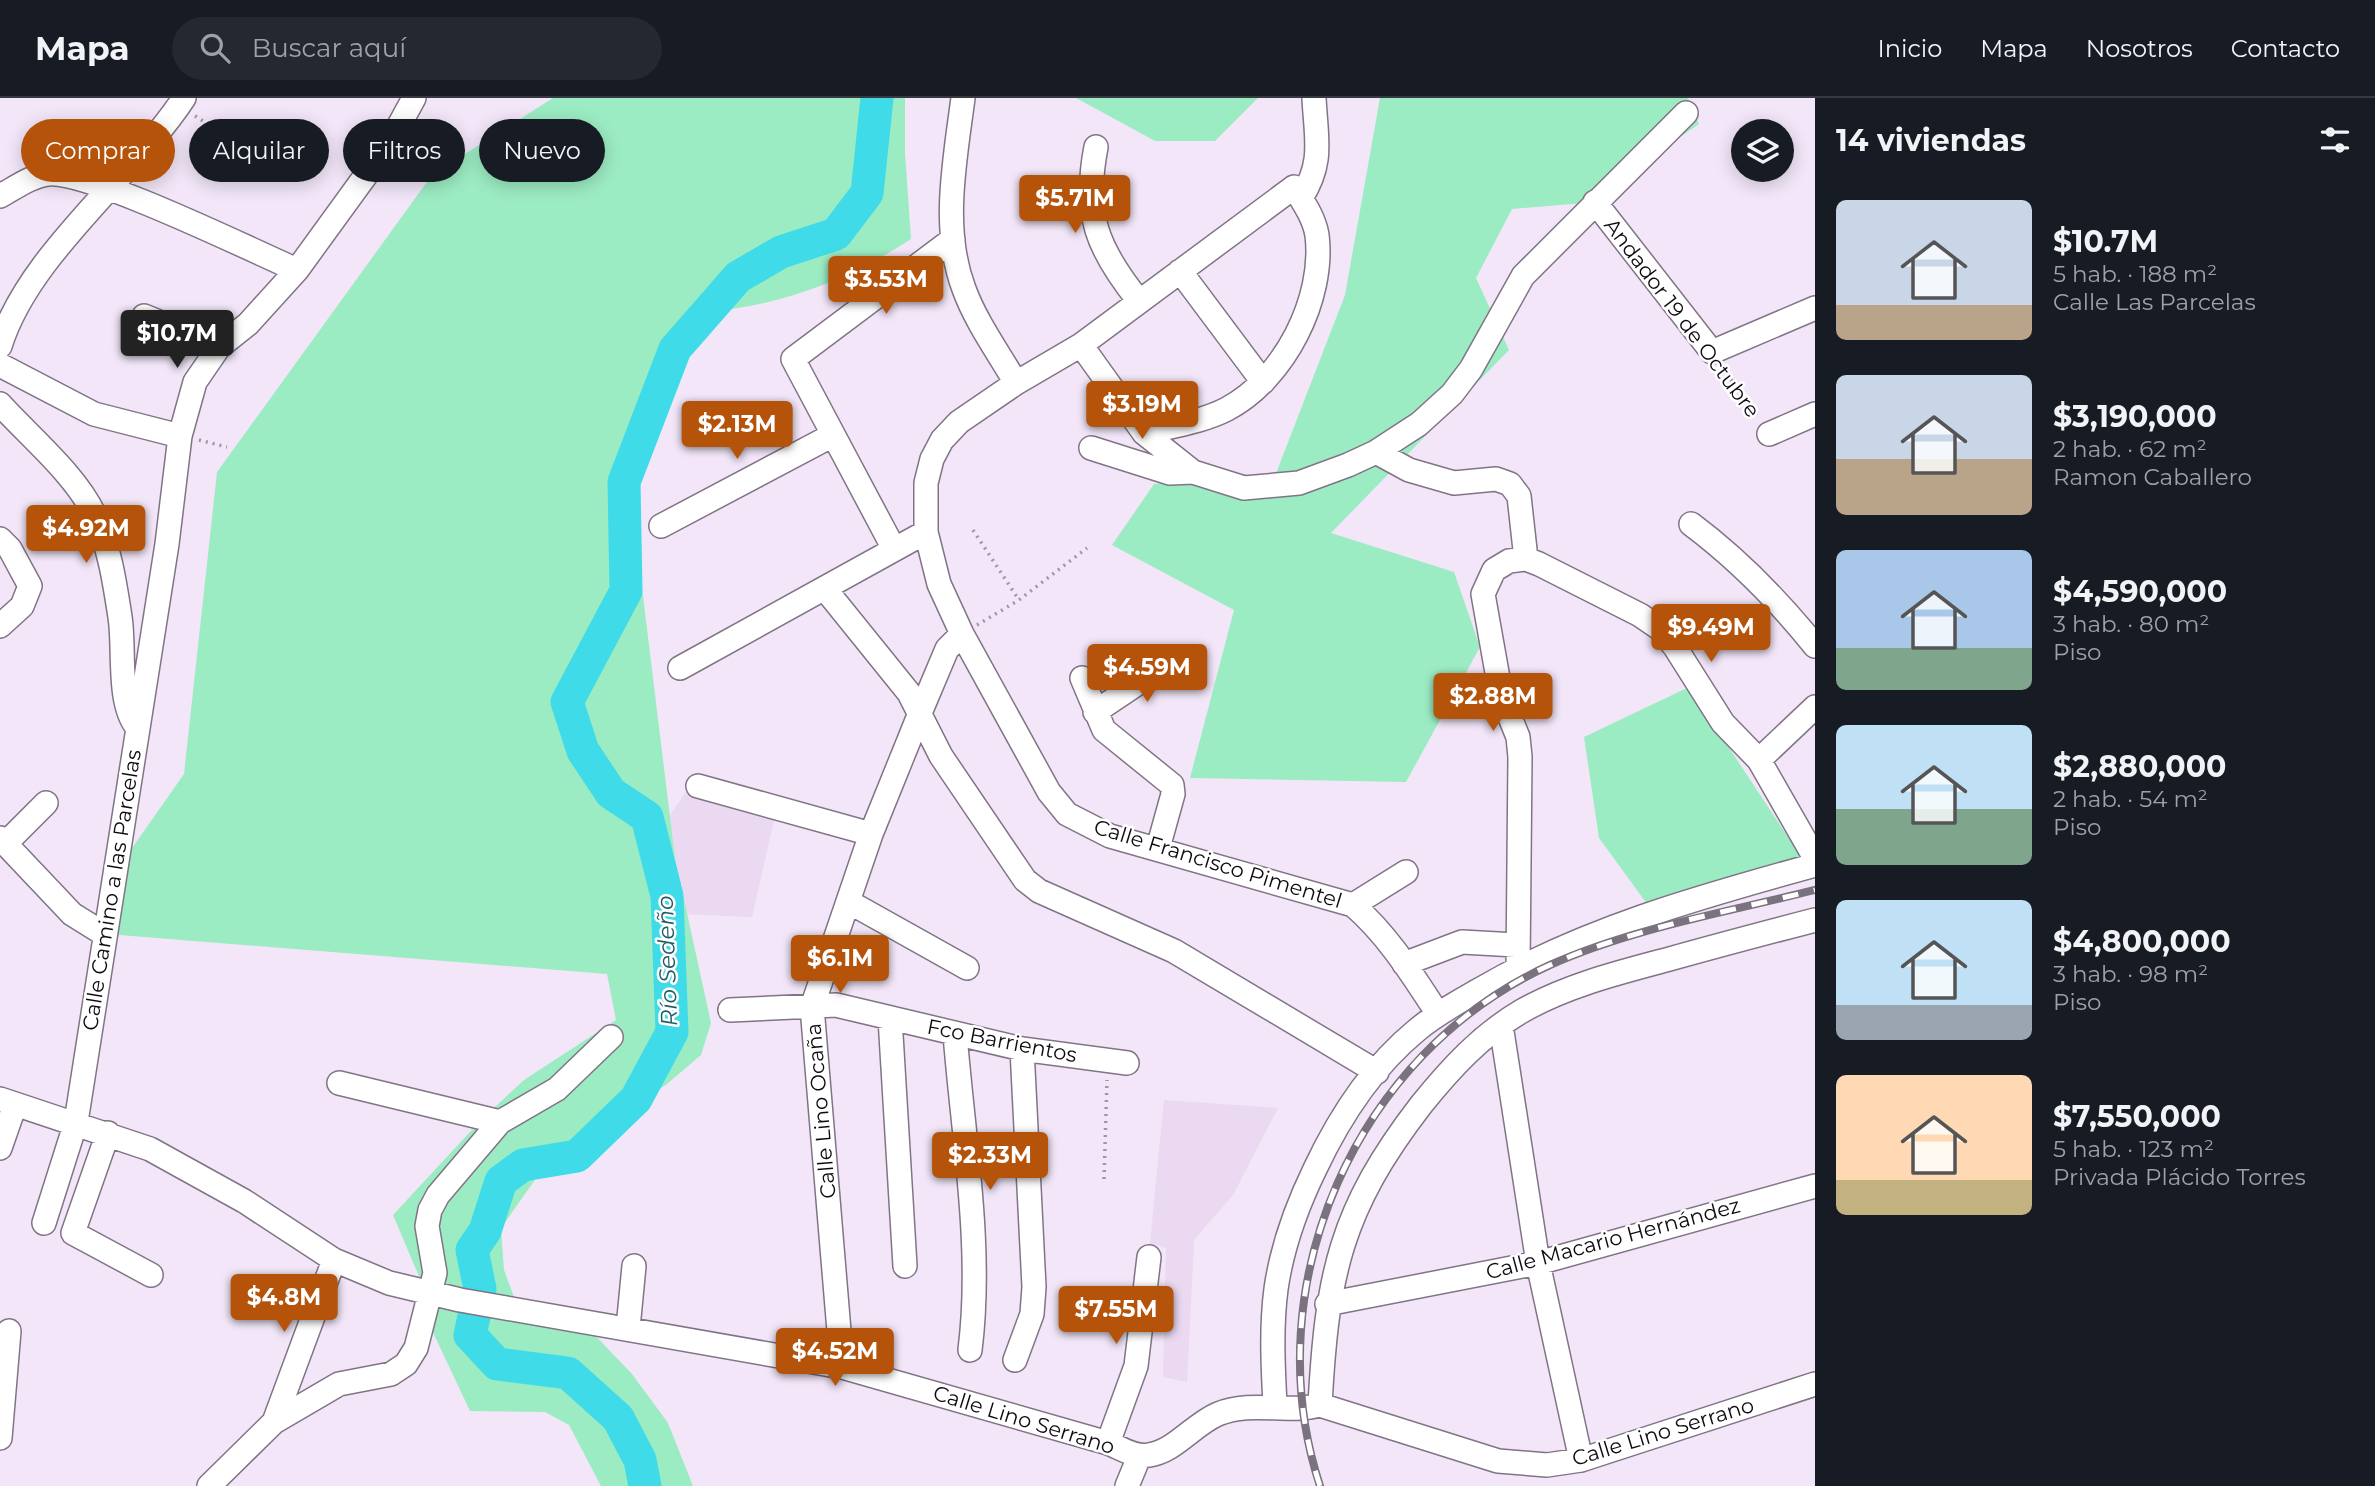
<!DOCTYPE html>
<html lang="es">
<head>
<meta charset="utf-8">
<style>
  :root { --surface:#171b24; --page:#242831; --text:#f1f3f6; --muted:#9ea1a6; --line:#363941; --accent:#b45309 }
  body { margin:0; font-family:Montserrat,sans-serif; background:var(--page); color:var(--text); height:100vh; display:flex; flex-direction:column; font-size:26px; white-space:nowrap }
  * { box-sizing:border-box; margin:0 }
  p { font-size:23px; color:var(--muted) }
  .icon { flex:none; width:38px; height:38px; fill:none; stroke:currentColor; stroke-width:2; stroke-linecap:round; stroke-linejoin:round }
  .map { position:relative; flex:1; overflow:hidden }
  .side { display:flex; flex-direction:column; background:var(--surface); width:560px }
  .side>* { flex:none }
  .banner { position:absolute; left:21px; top:21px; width:665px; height:63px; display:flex; gap:14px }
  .buttons { position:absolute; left:1731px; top:21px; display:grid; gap:14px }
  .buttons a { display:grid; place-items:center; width:63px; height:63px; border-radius:50%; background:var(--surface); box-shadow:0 4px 18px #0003; font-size:35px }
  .price { position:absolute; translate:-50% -60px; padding:0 16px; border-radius:7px; background:var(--accent); color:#fff; font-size:23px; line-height:46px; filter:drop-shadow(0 2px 4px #0008) }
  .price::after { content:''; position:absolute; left:50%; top:42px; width:21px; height:16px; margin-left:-10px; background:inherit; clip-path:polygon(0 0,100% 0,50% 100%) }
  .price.selected { background:#222; color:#fff }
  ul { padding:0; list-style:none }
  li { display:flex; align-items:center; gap:21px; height:175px; padding:0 21px }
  li span { display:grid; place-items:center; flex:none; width:196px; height:140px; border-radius:10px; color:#555 }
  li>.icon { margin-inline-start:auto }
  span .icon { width:84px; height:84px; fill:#fffc; stroke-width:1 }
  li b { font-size:30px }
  h2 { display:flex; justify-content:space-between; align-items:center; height:84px; padding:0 21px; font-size:30px }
  .chip { padding:0 24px; border-radius:32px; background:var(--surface); box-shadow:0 4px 18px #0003; font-size:24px; line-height:63px }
  .chip.selected { background:var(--accent); color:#fff }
  header { display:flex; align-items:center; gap:42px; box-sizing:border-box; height:98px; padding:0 35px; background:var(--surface); border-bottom:2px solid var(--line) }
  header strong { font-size:33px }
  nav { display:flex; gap:38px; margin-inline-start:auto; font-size:24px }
  .search { width:490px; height:63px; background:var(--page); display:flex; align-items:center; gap:18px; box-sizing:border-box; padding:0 24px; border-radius:38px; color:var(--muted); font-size:26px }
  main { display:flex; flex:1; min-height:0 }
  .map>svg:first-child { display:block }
  .built { fill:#ead9f1 }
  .green { fill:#9cecc3 }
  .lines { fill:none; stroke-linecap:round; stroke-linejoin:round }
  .river { stroke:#40dbe8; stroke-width:33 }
  .minor-casing { stroke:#807485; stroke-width:26 }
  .path { stroke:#9f96a4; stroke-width:3.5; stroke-dasharray:2 5; stroke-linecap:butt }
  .minor { stroke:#fff; stroke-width:23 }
  .rail-casing { stroke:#7a727e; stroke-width:8 }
  .rail { stroke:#fff; stroke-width:5; stroke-dasharray:16; stroke-linecap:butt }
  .labels { text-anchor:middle; stroke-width:5; stroke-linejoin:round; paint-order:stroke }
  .street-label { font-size:21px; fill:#0e0a10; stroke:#fff }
  .water-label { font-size:23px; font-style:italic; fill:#215e63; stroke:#fff }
</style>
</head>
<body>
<header>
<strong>Mapa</strong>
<div class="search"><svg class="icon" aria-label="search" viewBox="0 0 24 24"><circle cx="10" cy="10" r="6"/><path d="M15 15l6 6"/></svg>Buscar aquí</div>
<nav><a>Inicio</a><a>Mapa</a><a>Nosotros</a><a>Contacto</a></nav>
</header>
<main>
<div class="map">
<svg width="1815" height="1388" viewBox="0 0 1815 1388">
  <rect width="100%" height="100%" fill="#f2e6f8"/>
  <path class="built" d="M686,694l89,24 -23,101 -71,-3 -16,-92z
    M1164,1002l114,8 -45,87 -39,45 -7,142 -24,-5 3,-129 -16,-5z"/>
  <path class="green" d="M553,0h352v55l6,86c-64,42 -133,68 -210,73l-19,24 -29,67 -20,85 3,51 39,319 36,165 -10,32 -34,29 -130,93 -36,51 3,42 14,38 69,19 45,47 36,49 25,63h-92l-32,-61 -24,-13 -75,-1 -49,-104v-26l-28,-66 89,-96 42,-39 92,-60 -9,-46 -500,-40 11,-66 66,-94 33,-302 215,-297z
    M1076,0h182l-43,43h-60z
    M1380,0h308l11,26 -114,79 -73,6 -36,69 33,72 -178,183 123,39 26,75 -74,135 -216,-4 44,-168 -122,-65 42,-61 121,-8 70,-181z
    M1689,589l116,176 -155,45 -51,-70 -15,-101z"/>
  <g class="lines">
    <path class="river" d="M645,1388l-5,-26 -22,-42 -50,-45 -71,-9 -27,-29 10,-46 -8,-39 13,-19 16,-50 22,-16 54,-9 59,-57 36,-67 -5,-136 -20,-79 -36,-24 -28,-42 -16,-49 59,-111 -2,-109 51,-133 63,-72 43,-25 55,-18 31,-41 10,-95"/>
    <defs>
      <path id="minor" d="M963,0c-8,62 -22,131 1,191 12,33 34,63 52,94
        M1096,49c-13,67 1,102 43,154
        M0,98c15,-8 31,-20 48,-22 40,-4 203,76 249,96
        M1301,100c23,-36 15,-59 13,-100
        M1595,104l117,150 103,-44
        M1180,173l83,111
        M144,218l75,31
        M1081,247l63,88 49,39 51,16 55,-5 49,-18 28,-13 43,-28 33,-30 19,-25 52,-93 163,-163
        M0,248c28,-91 131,-168 184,-248
        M0,267l94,49 86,22
        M0,306c29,32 76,71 94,110 15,30 21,70 26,103 5,31 -3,86 17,110
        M1144,335c27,-7 58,-11 83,-24 57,-30 98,-110 90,-174 -3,-18 -14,-33 -23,-48l-213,158 -65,38 -57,39 -17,18 -10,19 -6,24v49l13,52 23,50 87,158 18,22 43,22 243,69c35,30 60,71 85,109
        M1769,336l46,-20
        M1091,350l79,25 23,-1
        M1376,354l33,18 45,13 42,-4 14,5 9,12 7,63
        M1691,426c48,36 87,76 124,122
        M661,428l172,-91
        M0,441l10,10 20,37 -8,20 -22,20
        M894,451l-101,-190 160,-120
        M825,491l84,104 32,63 84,124 14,11 135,60 203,121
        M680,570l246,-136
        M1082,580l22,52 68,55 1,9 -15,54
        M1095,614l79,-53
        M1759,662l56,-53
        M698,688l173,48
        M0,740l72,76 32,20
        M5,746l41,-41
        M849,804l118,66
        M1353,807l53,-33
        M1404,866l58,-22 54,3
        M1518,870l2,-211 -2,-20 -17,-42 -18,-101 11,-24 15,-9 17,-2 13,5 101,51 19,13 16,19 48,76 36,37 56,98
        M730,912l106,-5 186,44 105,14
        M890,920l15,248
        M1501,927l37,238 43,197
        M955,936c8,102 28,214 15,316
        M339,985l161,39
        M0,1001l150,50 94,52 90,59 55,23 71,17 382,67 266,76c13,5 27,15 41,12 25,-3 45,-31 69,-41 34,-14 69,0 102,-9l178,56 49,4 34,-5 234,-76
        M108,1035l-35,100 78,42
        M0,1050l15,-43
        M44,1125l32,-101 91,-578 13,-108 15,-54 24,-35 29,-23 49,-54 93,-128 24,-44
        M1327,1206l211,-41 277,-77
        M628,1230l6,-62
        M1015,1262l17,-46 2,-27 -12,-238
        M842,1269l-30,-360 59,-173 49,-121 27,-64 15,-15
        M1275,1307c-2,-38 -4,-78 1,-116 6,-42 20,-81 39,-120 24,-51 58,-103 102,-139 19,-16 41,-28 62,-40 105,-61 220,-93 336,-125
        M1320,1307c7,-130 20,-195 101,-300 29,-36 60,-70 101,-94 44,-25 95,-38 144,-51 50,-14 99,-27 149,-40
        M274,1324l60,-162
        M0,1340l9,-107
        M1108,1345l28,-77 13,-109
        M209,1388l65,-64 65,-38 52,-10 15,-10 10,-16 19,-75 -8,-47 3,-16 8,-15 62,-73 57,-33 54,-52
        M1127,1388l12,-29"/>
    </defs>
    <use href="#minor" class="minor-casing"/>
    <path class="path" d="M195,18l84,51
      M1723,270l36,51
      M199,342l28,7
      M973,432l46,70
      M977,527l42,-25 68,-52
      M1104,1081l3,-99"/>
    <use href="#minor" class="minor"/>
    <defs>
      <path id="rail" d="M1320,1388c-66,-201 36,-433 230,-521 83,-37 177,-53 265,-75"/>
    </defs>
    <use href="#rail" class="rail-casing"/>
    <use href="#rail" class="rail"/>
  </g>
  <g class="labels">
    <g class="street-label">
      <text transform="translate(1682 220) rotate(53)" y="7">Andador 19 de Octubre</text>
      <text transform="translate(1218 766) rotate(17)" y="7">Calle Francisco Pimentel</text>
      <text transform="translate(112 792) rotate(-81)" y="7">Calle Camino a las Parcelas</text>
      <text transform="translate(1002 943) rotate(11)" y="7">Fco Barrientos</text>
      <text transform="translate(821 1013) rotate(-95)" y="7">Calle Lino Ocaña</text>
      <text transform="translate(1613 1141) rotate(-15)" y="7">Calle Macario Hernández</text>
      <text transform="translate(1024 1322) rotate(17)" y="7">Calle Lino Serrano</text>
      <text transform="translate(1663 1334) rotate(-17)" y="7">Calle Lino Serrano</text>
    </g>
    <g class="water-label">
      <text transform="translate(667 863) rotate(-92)" y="8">Río Sedeño</text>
    </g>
  </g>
</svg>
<div class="buttons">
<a><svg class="icon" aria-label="layers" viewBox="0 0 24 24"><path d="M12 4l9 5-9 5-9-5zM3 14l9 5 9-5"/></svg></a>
</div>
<b class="price" style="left:1075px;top:137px">$5.71M</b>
<b class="price" style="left:886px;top:218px">$3.53M</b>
<b class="price selected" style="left:177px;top:272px">$10.7M</b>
<b class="price" style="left:1142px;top:343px">$3.19M</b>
<b class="price" style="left:737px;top:363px">$2.13M</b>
<b class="price" style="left:86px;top:467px">$4.92M</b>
<b class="price" style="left:1711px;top:566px">$9.49M</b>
<b class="price" style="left:1147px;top:606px">$4.59M</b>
<b class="price" style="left:1493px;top:635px">$2.88M</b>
<b class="price" style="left:840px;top:897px">$6.1M</b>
<b class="price" style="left:990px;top:1094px">$2.33M</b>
<b class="price" style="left:284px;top:1236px">$4.8M</b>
<b class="price" style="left:1116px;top:1248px">$7.55M</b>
<b class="price" style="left:835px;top:1290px">$4.52M</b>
<div class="banner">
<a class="chip selected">Comprar</a>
<a class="chip">Alquilar</a>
<a class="chip">Filtros</a>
<a class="chip">Nuevo</a>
</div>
</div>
<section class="side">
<h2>14 viviendas<svg class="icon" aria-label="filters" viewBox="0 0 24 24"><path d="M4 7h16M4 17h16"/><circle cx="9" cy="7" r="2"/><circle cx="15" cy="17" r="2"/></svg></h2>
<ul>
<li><span style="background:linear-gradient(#c9d6e8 75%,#b9a48a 0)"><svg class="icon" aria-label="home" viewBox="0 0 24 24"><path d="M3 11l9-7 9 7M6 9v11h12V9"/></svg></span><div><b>$10.7M</b><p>5 hab. · 188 m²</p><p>Calle Las Parcelas</p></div></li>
<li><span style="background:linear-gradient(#c9d6e8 60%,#b9a48a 0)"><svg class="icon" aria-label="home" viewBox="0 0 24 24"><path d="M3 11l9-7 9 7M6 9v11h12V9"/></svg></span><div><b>$3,190,000</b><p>2 hab. · 62 m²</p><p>Ramon Caballero</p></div></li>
<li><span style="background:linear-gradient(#a9c7e8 70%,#7fa58c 0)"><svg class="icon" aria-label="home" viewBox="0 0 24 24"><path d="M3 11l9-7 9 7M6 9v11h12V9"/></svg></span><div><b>$4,590,000</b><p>3 hab. · 80 m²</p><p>Piso</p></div></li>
<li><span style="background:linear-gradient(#bfe0f5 60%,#7fa58c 0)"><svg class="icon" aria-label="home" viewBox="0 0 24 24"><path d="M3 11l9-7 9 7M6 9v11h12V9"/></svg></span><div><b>$2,880,000</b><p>2 hab. · 54 m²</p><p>Piso</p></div></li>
<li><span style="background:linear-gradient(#bfe0f5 75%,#9aa5b1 0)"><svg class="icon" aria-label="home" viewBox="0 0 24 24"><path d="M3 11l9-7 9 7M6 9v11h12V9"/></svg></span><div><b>$4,800,000</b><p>3 hab. · 98 m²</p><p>Piso</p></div></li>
<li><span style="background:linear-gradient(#ffd9b3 75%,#c2b280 0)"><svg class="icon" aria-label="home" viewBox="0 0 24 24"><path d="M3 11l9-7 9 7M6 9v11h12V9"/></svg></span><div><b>$7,550,000</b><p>5 hab. · 123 m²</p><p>Privada Plácido Torres</p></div></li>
</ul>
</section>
</main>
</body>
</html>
